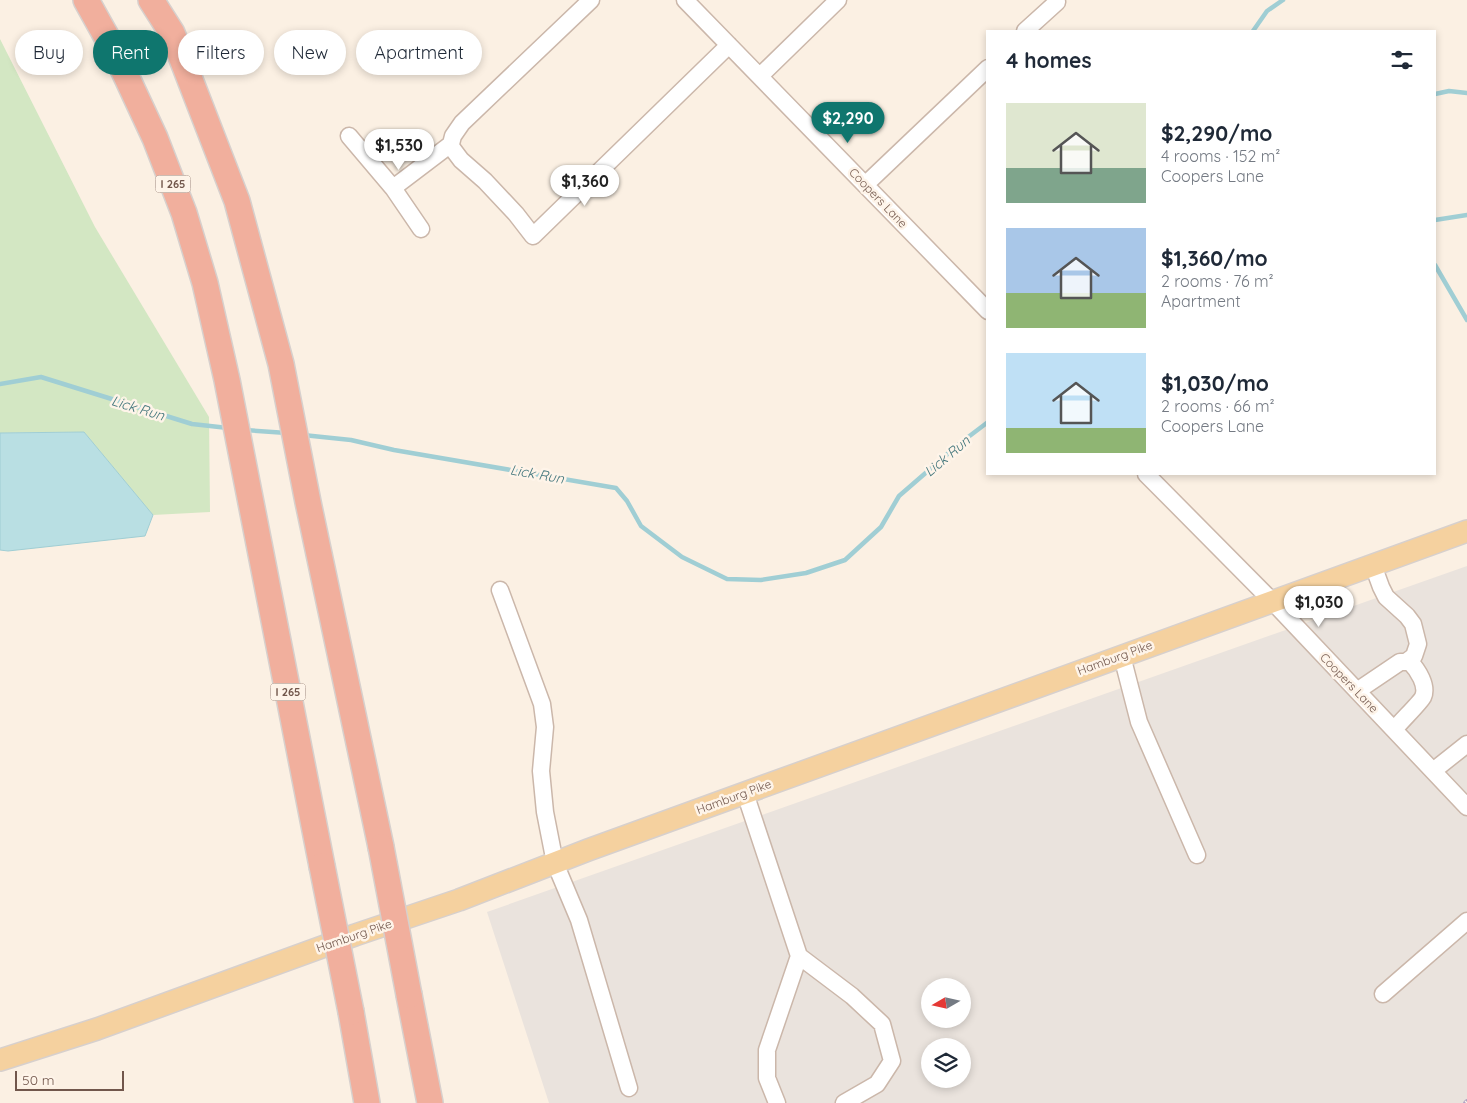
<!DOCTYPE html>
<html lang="en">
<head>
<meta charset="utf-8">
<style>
  :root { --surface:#fff; --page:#f2f2f3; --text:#1f2937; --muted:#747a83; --accent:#0f766e }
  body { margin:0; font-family:Quicksand,sans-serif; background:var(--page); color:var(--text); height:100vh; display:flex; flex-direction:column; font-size:19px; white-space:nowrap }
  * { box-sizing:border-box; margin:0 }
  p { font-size:16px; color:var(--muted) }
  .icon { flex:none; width:28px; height:28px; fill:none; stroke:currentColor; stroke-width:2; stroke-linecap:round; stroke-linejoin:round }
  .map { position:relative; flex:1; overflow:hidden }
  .details { position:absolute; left:986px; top:30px; width:450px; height:445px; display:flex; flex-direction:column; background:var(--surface); border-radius:0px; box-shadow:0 2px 8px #0003 }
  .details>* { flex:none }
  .banner { position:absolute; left:15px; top:30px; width:475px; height:45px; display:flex; gap:10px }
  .needle { width:32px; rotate:261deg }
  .controls { position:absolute; left:921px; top:978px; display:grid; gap:10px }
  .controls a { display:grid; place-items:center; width:50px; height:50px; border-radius:50%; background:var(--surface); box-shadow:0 2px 8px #0003; font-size:25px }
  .scale { position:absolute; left:15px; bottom:12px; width:109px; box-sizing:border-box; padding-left:5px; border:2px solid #71564b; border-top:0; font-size:14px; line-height:18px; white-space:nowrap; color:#71564b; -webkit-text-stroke:4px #fef4e9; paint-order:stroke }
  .price { position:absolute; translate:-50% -42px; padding:0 11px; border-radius:18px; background:#fff; color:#222; font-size:16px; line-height:32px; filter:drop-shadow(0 1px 2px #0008) }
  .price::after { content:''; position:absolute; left:50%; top:30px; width:15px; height:11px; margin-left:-8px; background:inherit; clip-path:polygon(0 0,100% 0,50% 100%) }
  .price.current { background:var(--accent); color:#fff }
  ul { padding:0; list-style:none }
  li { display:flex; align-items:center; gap:15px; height:125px; padding:0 20px }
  li span { display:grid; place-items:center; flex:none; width:140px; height:100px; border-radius:0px; color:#555 }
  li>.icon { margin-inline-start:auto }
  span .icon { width:60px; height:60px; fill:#fffc; stroke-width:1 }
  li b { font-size:21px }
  h2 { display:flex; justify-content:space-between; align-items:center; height:60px; padding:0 20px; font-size:21px }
  .pill { padding:0 18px; border-radius:22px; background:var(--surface); box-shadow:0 2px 8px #0003; font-size:18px; line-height:45px }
  .pill.current { background:var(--accent); color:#fff }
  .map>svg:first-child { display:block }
  .industrial { fill:#eae3dd; fill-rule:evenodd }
  .green { fill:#d3e7c3 }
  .water { fill:#b9dfe3; stroke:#a0ced4 }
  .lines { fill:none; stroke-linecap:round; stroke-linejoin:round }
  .stream { stroke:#a0ced4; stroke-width:4.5 }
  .minor-casing { stroke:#cbb7aa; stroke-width:19 }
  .major-casing { stroke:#d7d0cd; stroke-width:24 }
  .highway-casing { stroke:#d7d0cd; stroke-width:28 }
  .minor { stroke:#fff; stroke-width:16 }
  .major { stroke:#f5d19f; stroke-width:21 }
  .highway { stroke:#f1af9d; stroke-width:25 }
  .rail-casing { stroke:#b2a3c3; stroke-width:5.5 }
  .rail { stroke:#fef4e9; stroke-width:4; stroke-dasharray:11; stroke-linecap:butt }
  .highway-bridge-casing { stroke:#d7d0cd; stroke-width:28; stroke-linecap:butt }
  .highway-bridge { stroke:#f1af9d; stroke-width:25 }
  .labels { text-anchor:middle; stroke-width:5; stroke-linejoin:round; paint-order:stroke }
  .shield { fill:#fef4e9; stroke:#9b857a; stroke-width:1 }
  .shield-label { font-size:11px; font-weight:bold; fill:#71564b }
  .street-label { font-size:12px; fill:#71564b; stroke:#fef4e9 }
  .water-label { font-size:14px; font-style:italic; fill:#43767c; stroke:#fef4e9 }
</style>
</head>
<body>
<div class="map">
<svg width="1467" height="1103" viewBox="0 0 1467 1103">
  <rect width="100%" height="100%" fill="#fbf0e3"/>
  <path class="industrial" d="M1467,566v537h-918l-62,-191zM930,986h32v33h-32zM930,1046h32v33h-32z"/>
  <path class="green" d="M0,39l95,188 114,190 1,95 -57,3 -69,-83 -84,1z"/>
  <path class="water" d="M84,432l69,83 -8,21 -137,15 -8,-1v-117z"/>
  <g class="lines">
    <path class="stream" d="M1253,31l14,-20 16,-11
      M1435,94l14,-3 18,2
      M1435,220l32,-5
      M1435,265l32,55
      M0,384l41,-7 151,47 36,4
      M245,430l42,3
      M303,435l48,5 43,10 222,38 11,13 14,25 41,31 45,22 34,1 45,-7 39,-13 36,-33 18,-31 60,-52 29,-22"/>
    <defs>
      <path id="minor" d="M685,0l303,311
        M1025,31l32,-29
        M760,76l78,-76
        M349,136l44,52 28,41
        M451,144l1,4 9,12 24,21 31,33 17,22 196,-191
        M865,185l123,-117
        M393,188l58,-44 2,-8 9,-13 129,-123
        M1146,474l126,127 195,206
        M1373,565l8,22 5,10 21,19 6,8 5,20 -4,12 -8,6
        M500,590l42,114 3,23 -4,44 4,41 10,51 24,57 50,168
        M1122,656l17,66 58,133
        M1357,691l43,-29h10c8,8 18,24 13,35 -3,6 -24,26 -29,33
        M1433,771l34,-27
        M745,793l54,163 53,40 30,28 10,37 -15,23 -33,19
        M1383,994l84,-73
        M777,1103l-10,-25v-28l32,-94"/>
      <path id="major" d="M0,1060l97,-31 258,-94 104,-35 129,-50 879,-319"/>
      <path id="highway" d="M86,0l29,52 40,86 29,75 21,70 22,97 95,486
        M151,0l21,33 65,168 44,163 27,138 73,345
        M409,995l21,108
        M351,1012l16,91"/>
    </defs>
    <use href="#minor" class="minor-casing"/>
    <use href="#major" class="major-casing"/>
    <use href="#highway" class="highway-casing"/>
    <use href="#minor" class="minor"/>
    <use href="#major" class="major"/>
    <use href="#highway" class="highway"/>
    <defs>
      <path id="rail" d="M1466,1103l1,-1"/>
    </defs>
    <use href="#rail" class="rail-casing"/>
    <use href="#rail" class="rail"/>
    <defs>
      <path id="highway-bridge" d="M381,847l28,148
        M322,866l29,146"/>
    </defs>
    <use href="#highway-bridge" class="highway-bridge-casing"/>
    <use href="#highway-bridge" class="highway-bridge"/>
  </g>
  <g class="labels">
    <g class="shield">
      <rect x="155.5" y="175.5" width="35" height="17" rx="4"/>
      <rect x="270.5" y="683.5" width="35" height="17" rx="4"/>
    </g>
    <g class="shield-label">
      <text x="173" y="188">I 265</text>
      <text x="288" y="696">I 265</text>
    </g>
    <g class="street-label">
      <text transform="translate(878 198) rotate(46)" y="4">Coopers Lane</text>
      <text transform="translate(1115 658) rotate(-20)" y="4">Hamburg Pike</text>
      <text transform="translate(1349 683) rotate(46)" y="4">Coopers Lane</text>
      <text transform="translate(734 797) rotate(-20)" y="4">Hamburg Pike</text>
      <text transform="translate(354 936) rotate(-19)" y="4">Hamburg Pike</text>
    </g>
    <g class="water-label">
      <text transform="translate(138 408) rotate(17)" y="5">Lick Run</text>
      <text transform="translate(947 456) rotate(-40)" y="5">Lick Run</text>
      <text transform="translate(537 474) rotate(10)" y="5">Lick Run</text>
    </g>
  </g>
</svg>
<div class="controls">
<a><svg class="needle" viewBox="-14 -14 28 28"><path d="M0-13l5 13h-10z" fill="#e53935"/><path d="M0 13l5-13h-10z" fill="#747a83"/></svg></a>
<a><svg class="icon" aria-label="layers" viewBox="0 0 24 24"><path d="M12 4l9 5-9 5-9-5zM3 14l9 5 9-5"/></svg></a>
</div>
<div class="scale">50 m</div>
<b class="price current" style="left:848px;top:144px">$2,290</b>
<b class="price" style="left:399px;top:171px">$1,530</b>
<b class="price" style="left:585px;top:207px">$1,360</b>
<b class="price" style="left:1319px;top:628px">$1,030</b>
<div class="banner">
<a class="pill">Buy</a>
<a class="pill current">Rent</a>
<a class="pill">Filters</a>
<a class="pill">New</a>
<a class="pill">Apartment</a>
</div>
<section class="details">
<h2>4 homes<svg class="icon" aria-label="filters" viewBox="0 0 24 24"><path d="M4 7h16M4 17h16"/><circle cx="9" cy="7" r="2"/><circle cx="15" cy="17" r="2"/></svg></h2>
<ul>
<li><span style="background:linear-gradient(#dfe7d0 65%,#7fa58c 0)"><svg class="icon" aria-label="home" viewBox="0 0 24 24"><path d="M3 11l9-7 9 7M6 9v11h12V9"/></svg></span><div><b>$2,290/mo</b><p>4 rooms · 152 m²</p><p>Coopers Lane</p></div></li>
<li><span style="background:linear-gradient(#a9c7e8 65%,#8fb573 0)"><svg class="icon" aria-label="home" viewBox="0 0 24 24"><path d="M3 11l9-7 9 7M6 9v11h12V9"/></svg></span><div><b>$1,360/mo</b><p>2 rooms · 76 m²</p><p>Apartment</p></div></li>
<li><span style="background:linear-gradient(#bfe0f5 75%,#8fb573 0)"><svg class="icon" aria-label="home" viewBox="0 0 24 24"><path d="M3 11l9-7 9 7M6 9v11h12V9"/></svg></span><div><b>$1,030/mo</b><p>2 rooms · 66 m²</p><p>Coopers Lane</p></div></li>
</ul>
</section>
</div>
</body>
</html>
